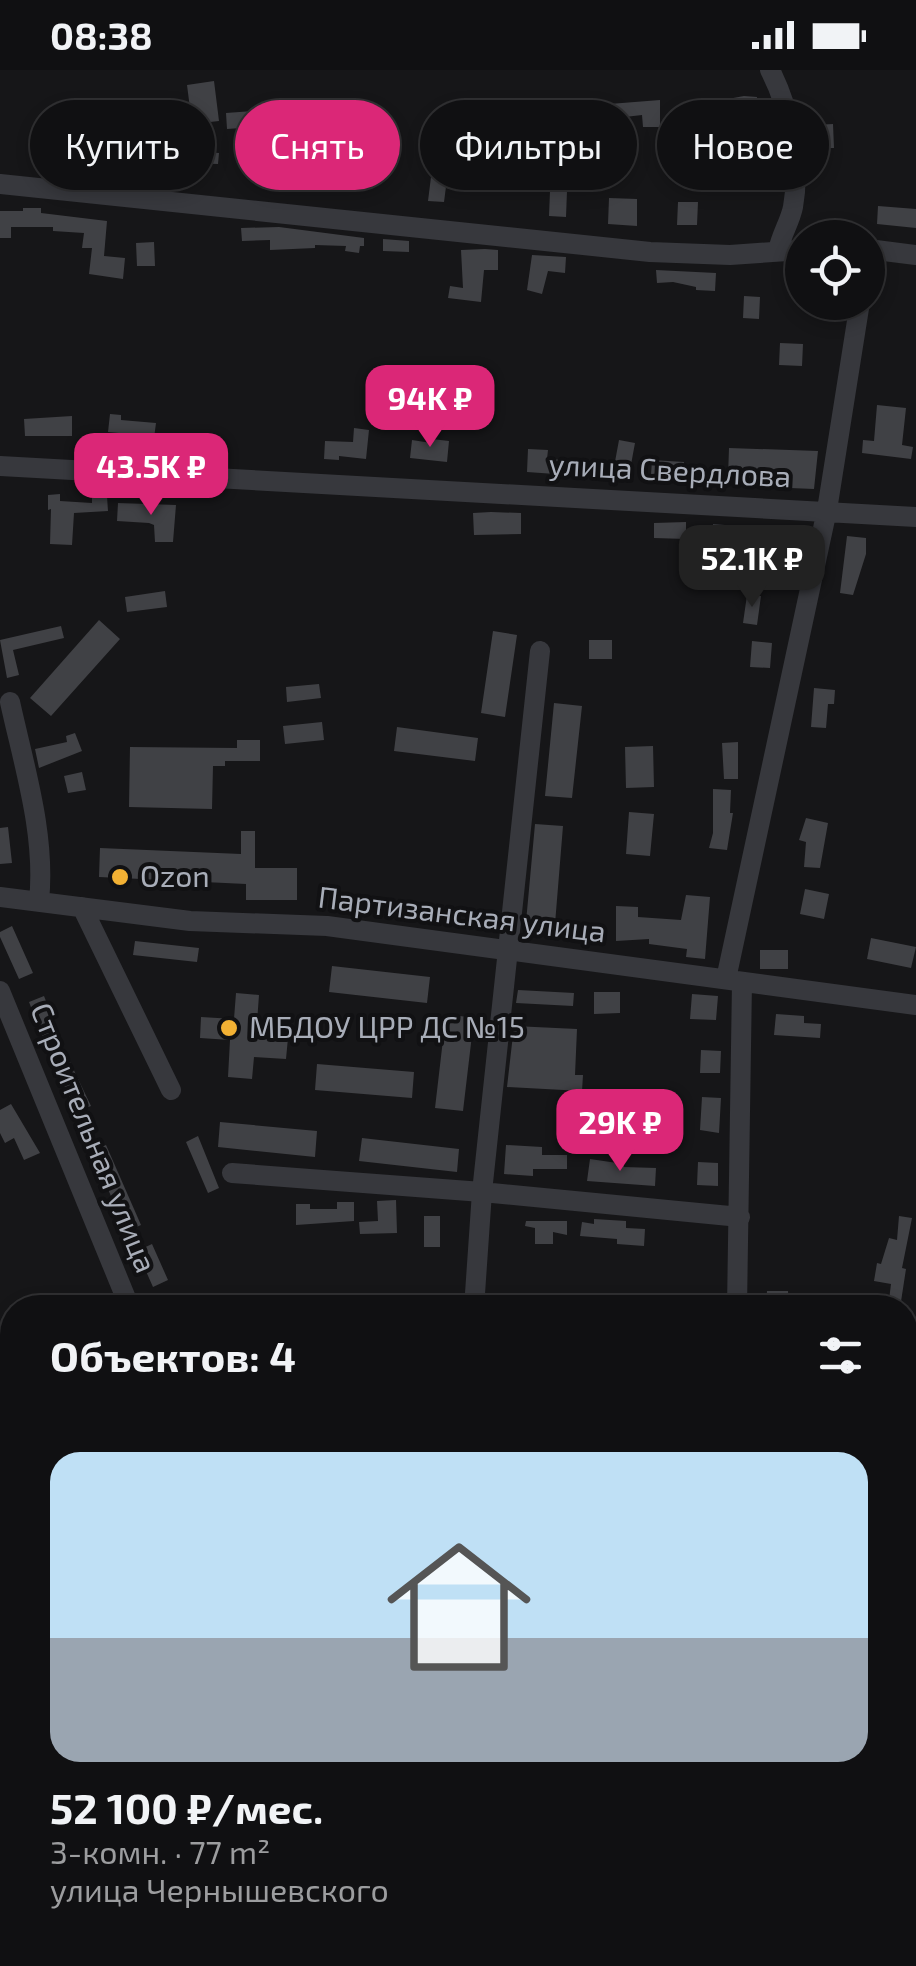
<!DOCTYPE html>
<html lang="ru">
<head>
<meta charset="utf-8">
<style>
  :root { --surface:#101012; --page:#1e1e20; --text:#f1f3f6; --muted:#9c9d9f; --line:#303032; --accent:#db2777 }
  body { margin:0; font-family:"Exo 2",sans-serif; background:var(--page); color:var(--text); height:100vh; display:flex; flex-direction:column; font-size:38px; white-space:nowrap }
  * { box-sizing:border-box; margin:0 }
  p { font-size:32px; color:var(--muted) }
  .icon { flex:none; width:55px; height:55px; fill:none; stroke:currentColor; stroke-width:2; stroke-linecap:round; stroke-linejoin:round }
  .map { position:relative; flex:1; overflow:hidden }
  .drawer { position:absolute; left:0px; top:1225px; width:918px; height:672px; display:flex; flex-direction:column; background:var(--surface); border-radius:40px 40px 0 0; box-shadow:0 5px 15px #0003,0 0 0 2px var(--line) }
  .drawer>* { flex:none }
  .banner { position:absolute; left:30px; top:30px; width:858px; height:90px; display:flex; gap:20px }
  .tools { position:absolute; left:785px; top:150px; display:grid; gap:20px }
  .tools a { display:grid; place-items:center; width:100px; height:100px; border-radius:50%; background:var(--surface); box-shadow:0 5px 15px #0003,0 0 0 2px var(--line); font-size:50px }
  .price { position:absolute; translate:-50% -85px; padding:0 22px; border-radius:20px; background:var(--accent); color:#fff; font-size:32px; line-height:65px; filter:drop-shadow(0 2px 5px #0008) }
  .price::after { content:''; position:absolute; left:50%; top:60px; width:30px; height:22px; margin-left:-15px; background:inherit; clip-path:polygon(0 0,100% 0,50% 100%) }
  .price.on { background:#222; color:#fff }
  ul { padding:0; list-style:none }
  li { display:grid; align-content:center; gap:20px; height:530px; padding:0 50px }
  li span { display:grid; place-items:center; height:310px; border-radius:30px; color:#555 }
  li>.icon { margin-inline-start:auto }
  span .icon { width:180px; height:180px; fill:#fffc; stroke-width:1 }
  li b { font-size:42px }
  h2 { display:flex; justify-content:space-between; align-items:center; height:120px; padding:0 50px; font-size:42px }
  .chip { padding:0 35px; border-radius:45px; background:var(--surface); box-shadow:0 5px 15px #0003,0 0 0 2px var(--line); font-size:35px; line-height:90px }
  .chip.on { background:var(--accent); color:#fff }
  .status { display:flex; justify-content:space-between; align-items:center; height:70px; padding:0 50px; background:var(--surface); direction:ltr }
  .status svg { height:28px; fill:currentColor }
  .map>svg:first-child { display:block }
  .lines { fill:none; stroke-linecap:round; stroke-linejoin:round }
  .stream { stroke:#2c353c; stroke-width:4 }
  .building { fill:#404145 }
  .minor { stroke:#37383d; stroke-width:20 }
  .poi-dot { fill:#f2b134; stroke:#111113; stroke-width:4 }
  .labels { text-anchor:middle; stroke-width:8; stroke-linejoin:round; paint-order:stroke }
  .street-label { font-size:30px; fill:#a8adb8; stroke:#111113 }
  .poi-label { font-size:30px; fill:#a8adb8; stroke:#111113; text-anchor:start }
</style>
</head>
<body>
<div class="status"><b>08:38</b><svg viewBox="0 0 49 12"><path d="M0 12V9h3v3zM5 12V6h3v6zM10 12V3h3v9zM15 12V0h3v12zM26 1h20v11H26zM47 4h2v5h-2z"/></svg></div>
<div class="map">
<svg width="916" height="1896" viewBox="0 0 916 1896">
  <rect width="100%" height="100%" fill="#161618"/>
  <g class="lines">
    <path class="stream" d="M905,1873l11,-40
      M899,1896l3,-11"/>
  </g>
  <path class="building" d="M214,11l5,40 -27,3 -5,-39z
    M744,26l13,1 -1,18 -19,-2 1,30 -21,1v-16h4l-4,-27z
    M660,30v27h-17l-1,-12 -43,5v5l-14,1 -1,-20z
    M253,41l2,16 -28,2 -1,-16z
    M833,54l1,24h-18l-1,-23z
    M159,76l14,1v3l46,3 -1,11 -61,-2z
    M431,107l16,2 -3,23 -16,-1z
    M550,121h17l-1,26 -17,-1z
    M609,128l28,1v27l-29,-2z
    M678,132h20l-1,23h-20z
    M878,136l38,3v19l-39,-4z
    M23,138h18v5l66,8 -3,35 21,2 -2,21 -34,-5 3,-26h-10l2,-15 -31,-2v-4h-42v11h-11v-27h23z
    M279,157l85,11v8h-4l-1,7 -14,-2 1,-5 -31,-1v3l-45,2v-10l-28,1 -1,-13z
    M383,169l26,2v11l-26,-1z
    M154,172l1,24h-18l-1,-23z
    M485,179l13,1v20h-14l-3,32 -33,-4 2,-12 13,2 -2,-38z
    M532,185l34,2 -1,16 -17,-2 -6,23 -15,-4z
    M656,200l60,3 -1,18 -19,-1v-3l-23,-5 -16,1z
    M744,226l16,1 -1,22 -16,-1z
    M780,273l23,1 -1,22 -23,-1z
    M877,335l29,3 -4,37 11,2 -2,12 -49,-6 1,-13 11,1z
    M110,344l11,1v5l35,3 -3,23 -24,-2 1,-10 -22,-2z
    M72,346v20h-47l-1,-17z
    M354,358l15,2 -3,29 -27,-3v4l-15,-1 1,-18 28,1z
    M202,364l1,14 -21,3 -2,-15z
    M432,369l17,2 -2,21 -37,-4 2,-18 19,3z
    M619,370l16,3 -5,27 -16,-3z
    M729,378l89,3 -4,38 -24,-1v-10l-62,-1z
    M528,379l20,1 -1,9 22,1v15l-42,-3z
    M652,390l32,2 -2,17 -31,-4z
    M60,424v7l32,2v-6l15,-1 1,15 -34,2 -2,32 -22,-1 1,-35 -3,1v-15z
    M118,433l58,2 -3,37h-18l-1,-17 -5,-2 -32,-2z
    M491,442l30,1v21l-47,1 -1,-22z
    M686,452v17l-32,-1v-15z
    M713,454l12,1v3l23,-3 1,3 27,1 -1,17 -27,-2 -1,24 -16,-1 1,-25 -19,-1z
    M847,466l19,2v16l-13,41 -13,-2z
    M165,521l2,16 -40,5 -2,-15z
    M747,525l14,1 -4,29 -14,-2z
    M99,550l21,19 -69,77 -21,-18z
    M61,556l3,12 -51,12 6,25 -12,3 -7,-38z
    M493,561l24,4 -12,82 -24,-4z
    M589,570h23v19h-23z
    M752,571l20,2 -2,25 -20,-1z
    M319,614l2,14 -34,4 -1,-15z
    M814,618l21,2 -1,14h-6l-2,24 -15,-1z
    M554,633l28,3 -10,92 -27,-2z
    M322,652l2,18 -39,4 -2,-18z
    M397,657l81,11 -3,23 -81,-10z
    M75,663l7,18 -43,17 -4,-19 32,-7 -1,-6z
    M237,670h23v21h-35v5h-12l-1,43 -83,-2 1,-60 107,1z
    M738,672v37h-14l-2,-36z
    M653,676l1,41 -28,1 -1,-41z
    M82,702l4,18 -18,3 -4,-17z
    M713,719l18,1 -1,23h3l-6,37 -18,-2 4,-15z
    M629,742l25,2 -4,42 -24,-2z
    M806,748l22,5 -8,45 -16,-1 2,-25 -7,-2z
    M535,754l28,2 -8,98 -29,-2z
    M8,757l4,36 -12,1v-36z
    M241,761h14v37h42v32h-51v-16l-147,-7 1,-29 141,6z
    M805,819l24,5 -5,25 -24,-5z
    M686,825l24,2 -5,62 -19,-2 1,-8 -38,-5v-5l-33,2v-35l22,1v10l43,3z
    M12,856l21,47 -14,6 -19,-42v-5z
    M871,868l45,9 -5,21 -44,-9z
    M135,871l64,7 -2,14 -64,-7z
    M760,880h28v19h-28z
    M332,896l98,11 -3,26 -98,-11z
    M518,920l56,3 -1,13 -57,-3z
    M594,922h26v21l-26,1z
    M236,923l23,2 -3,41 32,2 -2,21 -32,-2 -2,22 -24,-2 2,-37 -30,-2 1,-21 33,2z
    M692,924l26,2 -2,24 -26,-1z
    M44,926l14,36 -15,6 -14,-36z
    M446,944l28,4 -11,93 -28,-3z
    M776,944l28,2v7l17,1 -1,14 -46,-3z
    M514,956l63,3 -2,46h8l-1,16 -75,-4z
    M701,980l20,1 -1,22h-20z
    M70,992l21,44 -15,6 -20,-44z
    M317,994l97,8 -2,26 -97,-8z
    M702,1027l19,1 -2,35 -19,-3z
    M11,1034l29,49 -16,7 -10,-22 -9,5 -5,-10v-23z
    M220,1052l97,9 -2,26 -97,-10z
    M198,1066l21,52 -11,5 -22,-51z
    M362,1068l97,11 -2,23 -98,-11z
    M106,1075l35,80 -15,7 -34,-81z
    M506,1075l36,2v8h25v14h-34v7l-29,-2z
    M590,1089l34,5v3l32,1 -1,18 -68,-5z
    M698,1092l20,1v23l-21,-1z
    M396,1130l1,33 -37,1 -1,-12 19,-1 -1,-20z
    M337,1132h17v19l-58,4v-21h14v5h27z
    M424,1146h16v31h-16z
    M899,1146l13,2 -10,50 4,1 -6,39h-12l3,-24 -17,-3 3,-18 4,1 8,-26 8,2z
    M594,1149l32,2v7l19,1 -1,17 -27,-2v-5l-37,-3 2,-14 12,2z
    M526,1151h41v14l-14,-3v12h-18v-16l-10,-2z
    M152,1174l16,36 -15,7 -16,-36z
    M767,1221h21l1,17h-23z
    M416,1885h28l1,6 -41,5 -2,-9z"/>
  <g class="lines">
    <path class="minor" d="M770,0c20,39 31,92 23,137 -3,15 -12,28 -15,44
      M0,114l650,68 80,3 72,-5
      M868,179l48,6
      M0,396l916,51
      M10,632c14,64 36,133 29,199
      M0,827l190,24 137,5 589,79
      M82,837l89,183
      M726,909l101,-469 33,-208
      M0,921l130,317
      M232,1103l250,19 258,25
      M474,1238l8,-116 58,-541
      M737,1238l5,-326
      M0,1306l12,1
      M905,1333l11,-53
      M905,1423l11,1
      M0,1565l12,-5
      M0,1796l12,29
      M905,1814l11,-41
      M38,1885l5,11
      M387,1885l4,11
      M686,1896l2,-11
      M883,1896l3,-11"/>
  </g>
  <g class="poi-dot">
    <circle cx="120" cy="807" r="10"/>
    <circle cx="229" cy="958" r="10"/>
  </g>
  <g class="labels">
    <g class="street-label">
      <text transform="translate(670 401) rotate(3)" y="10">улица Свердлова</text>
      <text transform="translate(462 845) rotate(7)" y="10">Партизанская улица</text>
      <text transform="translate(93 1068) rotate(68)" y="10">Строительная улица</text>
    </g>
    <g class="poi-label">
      <text x="140" y="817">Ozon</text>
      <text x="249" y="968">МБДОУ ЦРР ДС №15</text>
    </g>
  </g>
</svg>
<div class="tools">
<a><svg class="icon" aria-label="locate" viewBox="0 0 24 24"><circle cx="12" cy="12" r="6"/><path d="M12 2v4M12 18v4M2 12h4M18 12h4"/></svg></a>
</div>
<b class="price" style="left:430px;top:380px">94K ₽</b>
<b class="price" style="left:151px;top:448px">43.5K ₽</b>
<b class="price on" style="left:752px;top:540px">52.1K ₽</b>
<b class="price" style="left:620px;top:1104px">29K ₽</b>
<div class="banner">
<a class="chip">Купить</a>
<a class="chip on">Снять</a>
<a class="chip">Фильтры</a>
<a class="chip">Новое</a>
</div>
<section class="drawer">
<h2>Объектов: 4<svg class="icon" aria-label="filters" viewBox="0 0 24 24"><path d="M4 7h16M4 17h16"/><circle cx="9" cy="7" r="2"/><circle cx="15" cy="17" r="2"/></svg></h2>
<ul>
<li><span style="background:linear-gradient(#bfe0f5 60%,#9aa5b1 0)"><svg class="icon" aria-label="home" viewBox="0 0 24 24"><path d="M3 11l9-7 9 7M6 9v11h12V9"/></svg></span><div><b>52 100 ₽/мес.</b><p>3-комн. · 77 m²</p><p>улица Чернышевского</p></div></li>
</ul>
</section>
</div>
</body>
</html>
